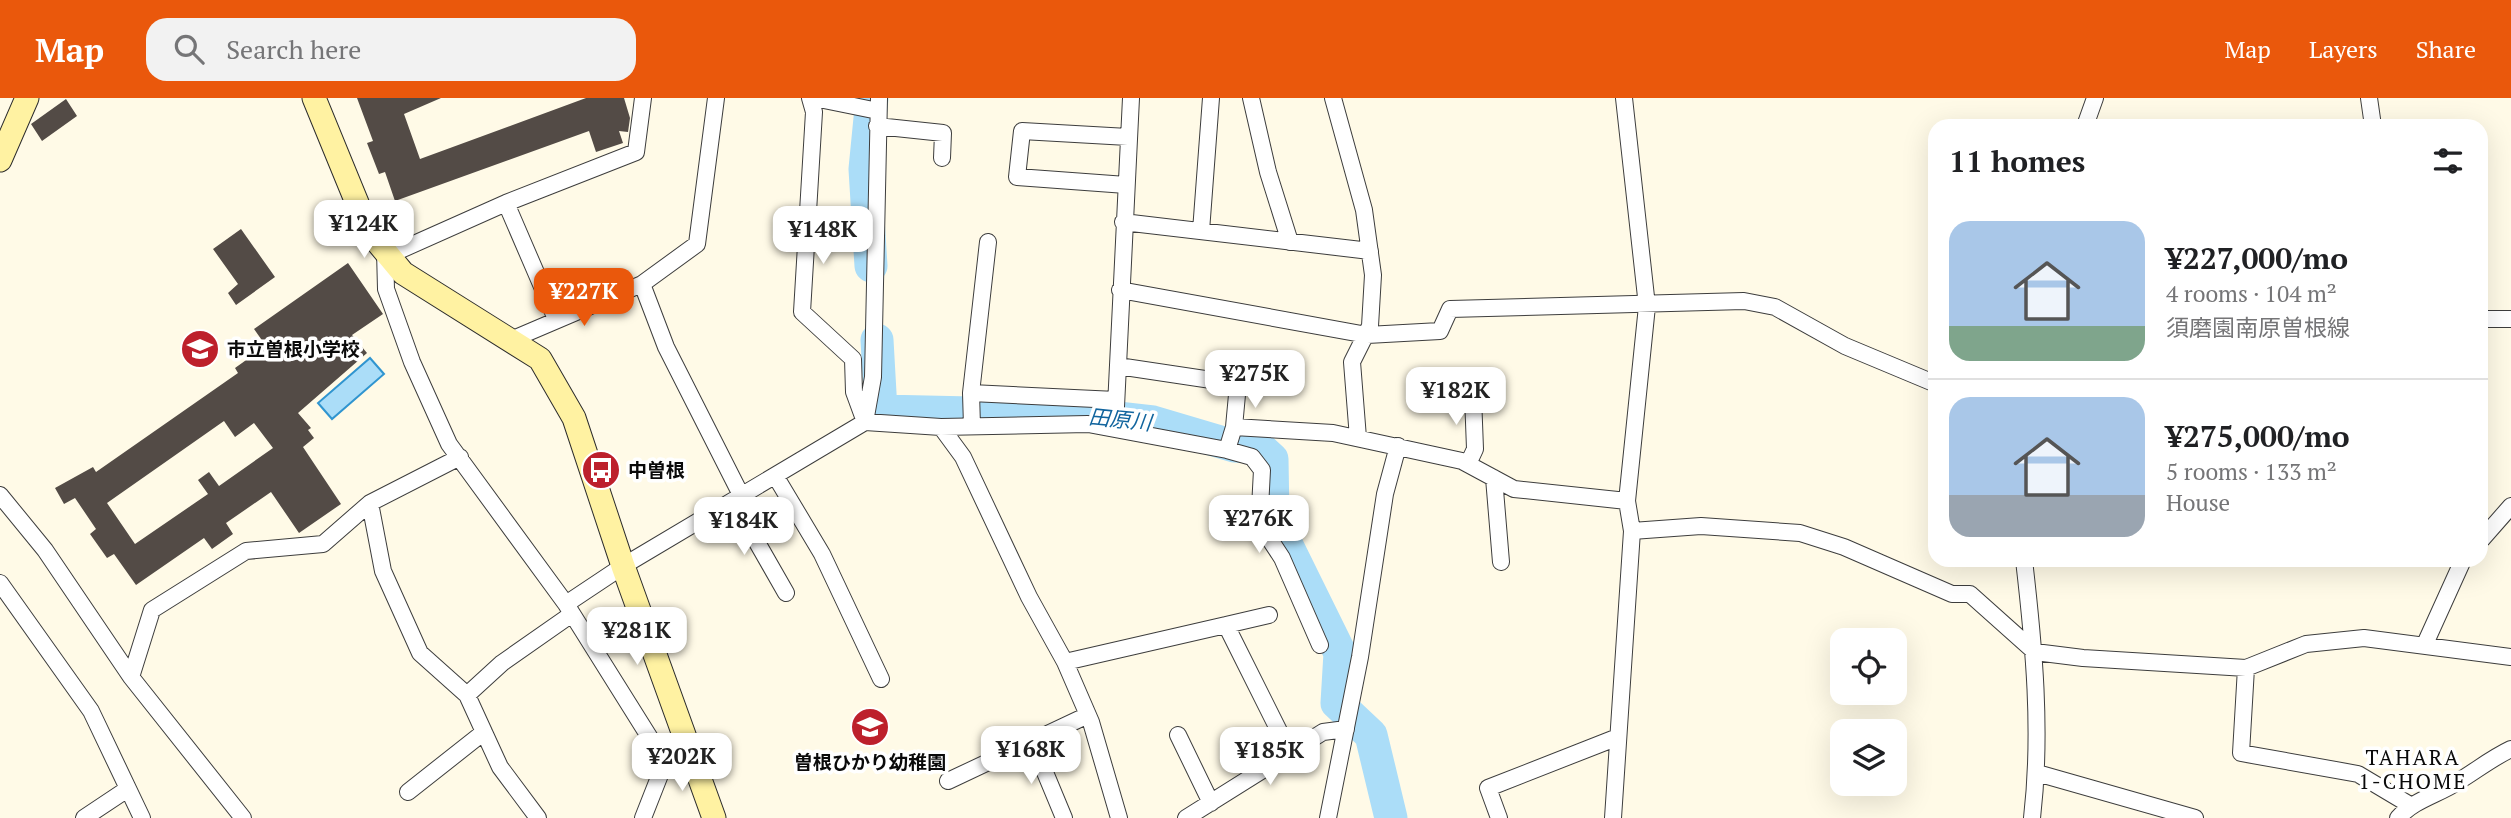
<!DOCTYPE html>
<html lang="en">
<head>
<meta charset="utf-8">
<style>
  :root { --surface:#fff; --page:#f2f2f2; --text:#202124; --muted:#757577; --line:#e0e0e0; --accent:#ea580c }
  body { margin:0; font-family:"PT Serif","Noto Sans JP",serif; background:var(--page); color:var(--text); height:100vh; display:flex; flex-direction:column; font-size:26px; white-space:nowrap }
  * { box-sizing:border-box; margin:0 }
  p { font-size:23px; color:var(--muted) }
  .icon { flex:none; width:38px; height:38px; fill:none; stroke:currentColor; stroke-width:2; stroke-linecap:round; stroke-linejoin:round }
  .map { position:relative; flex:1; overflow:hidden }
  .side { position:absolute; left:1928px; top:21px; width:560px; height:448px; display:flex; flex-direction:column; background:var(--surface); border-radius:21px; box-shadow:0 7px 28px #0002 }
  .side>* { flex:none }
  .tools { position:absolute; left:1830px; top:530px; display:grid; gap:14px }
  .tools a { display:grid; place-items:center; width:77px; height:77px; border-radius:14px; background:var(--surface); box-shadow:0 7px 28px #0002; font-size:35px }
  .price { position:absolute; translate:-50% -60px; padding:0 16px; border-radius:14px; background:#fff; color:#222; font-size:23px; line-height:46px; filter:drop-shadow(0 2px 4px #0008) }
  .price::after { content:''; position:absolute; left:50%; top:42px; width:21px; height:16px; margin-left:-10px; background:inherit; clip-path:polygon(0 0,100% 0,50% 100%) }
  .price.active { background:var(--accent); color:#fff }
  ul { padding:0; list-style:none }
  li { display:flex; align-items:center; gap:21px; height:175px; padding:0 21px }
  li+li { border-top:2px solid var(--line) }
  li span { display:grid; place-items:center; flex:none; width:196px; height:140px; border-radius:21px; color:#555 }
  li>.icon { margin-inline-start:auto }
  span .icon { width:84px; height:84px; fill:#fffc; stroke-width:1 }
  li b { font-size:30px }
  h2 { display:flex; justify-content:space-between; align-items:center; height:84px; padding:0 21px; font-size:30px }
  header { display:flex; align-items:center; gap:42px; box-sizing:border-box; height:98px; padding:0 35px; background:var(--accent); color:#fff }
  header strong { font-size:33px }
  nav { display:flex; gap:38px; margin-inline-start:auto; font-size:24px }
  .search { width:490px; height:63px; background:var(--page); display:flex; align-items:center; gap:18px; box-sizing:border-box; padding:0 24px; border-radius:21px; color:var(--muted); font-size:26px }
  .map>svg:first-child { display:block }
  .water { fill:#abddf8; stroke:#3095d0; stroke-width:2 }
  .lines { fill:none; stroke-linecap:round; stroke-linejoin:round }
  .river { stroke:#abddf8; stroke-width:33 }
  .building { fill:#534b46; fill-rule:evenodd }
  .street-casing { stroke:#3d3d3d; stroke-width:18 }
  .secondary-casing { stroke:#2c2c2c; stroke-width:25 }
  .street { stroke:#fff; stroke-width:16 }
  .secondary { stroke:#fff2a2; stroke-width:23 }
  .labels { text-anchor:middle; stroke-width:7; stroke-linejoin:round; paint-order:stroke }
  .poi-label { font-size:19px; font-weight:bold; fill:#0a0a0a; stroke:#fff; text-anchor:start }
  .water-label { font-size:21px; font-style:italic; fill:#12659e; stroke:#fff }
  .neighbourhood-label { font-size:21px; letter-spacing:2px; fill:#0a0a0a; stroke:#fff }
</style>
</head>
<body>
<header>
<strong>Map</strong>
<div class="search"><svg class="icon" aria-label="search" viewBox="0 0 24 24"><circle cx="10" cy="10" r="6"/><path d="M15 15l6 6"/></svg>Search here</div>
<nav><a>Map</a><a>Layers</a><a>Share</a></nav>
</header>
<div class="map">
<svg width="2511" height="720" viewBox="0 0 2511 720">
  <rect width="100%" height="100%" fill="#fffae7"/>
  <path class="water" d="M370,260l14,16 -52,45 -14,-16z"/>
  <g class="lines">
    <path class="river" d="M871,168l-6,-97 7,-71
      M877,242l4,71 219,5 53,6 81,24 25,1 13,12 1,58 67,136 -3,50 34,32 20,83"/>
  </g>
  <path class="building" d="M357,0h84l-37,16 16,45 166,-61h38l6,20 -2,14 -9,-1 4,12 -27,9 -7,-21 -194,70 -10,-29 -6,2 -12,-31 6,-2z
    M66,1l11,17 -35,25 -11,-17z
    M241,131l34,48 -39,28 -8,-12 10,-9 -25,-35z
    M348,165l35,51 -31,21 15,18 -69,60 13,15 -3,2 6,8 -11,9 38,57 -42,29 -28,-41 -45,31 7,11 -21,15 -8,-11 -68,47 -22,-31 -7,4 -17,-24 6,-5 -21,-31 -11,6 -9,-16 38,-21 3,5 142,-99 -3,-5 31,-22 -12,-17zM224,323l11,16 19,-14 19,25 -54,38 -10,-14 -11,8 10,14 -73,50 -28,-41z"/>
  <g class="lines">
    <defs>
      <path id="street" d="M643,0l-7,54 -130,51 -110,49 -11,-1 1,38 26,73 37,82 117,160 57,-38 242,-144 76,5 147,-3 139,26 7,-23 99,6 129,28 52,28 113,12
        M810,0l4,14 -12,200 51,47 1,33 11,30
        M814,0l64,13
        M1251,0l17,74 22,70
        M1333,0l31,112 9,65 -3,51 -18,36 6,76
        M2369,0l4,28
        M877,28l66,7 -1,25
        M2085,28l10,-28
        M1126,87l-109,-8 5,-46 106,6
        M506,105l50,116
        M1123,124l247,29
        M1201,133l10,-133
        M988,144l-17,151 145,7
        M642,186l24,63 76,150
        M1120,192l247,45 73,-4 10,-22 294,-8 31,6 70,39 91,38
        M2482,221h29
        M513,241l129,-55 55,-40 19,-146
        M1118,268l120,18 -4,43
        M971,295l1,33
        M865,324l8,-45 6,-279
        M941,329l22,30 66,140 36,65 26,60 28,96
        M1115,329l16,-329
        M1227,352l25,7 10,13 -2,38 5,24 17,26 38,87
        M1468,366l7,-15 -2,-53
        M776,379l46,77 59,125
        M1494,380l7,84
        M0,397l45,55 86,127 112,141
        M734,404l52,91
        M370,405l13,68 37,82 47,42 33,72 38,51
        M1632,433l69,-5 99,7 44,14 108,47h18l65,58 48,6 163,10 60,-24 58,-6 147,19
        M2482,441l29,-33
        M2024,462c10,86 18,172 8,258
        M0,485l91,128 51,107
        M566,506l99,158
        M1226,527l43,-10
        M2425,546l38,-84
        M1065,564l161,-37 64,128
        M2246,570l-5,85 117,21 52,31
        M131,579l21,-67 94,-59 77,-7 47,-41 90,-46
        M467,597l35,-32 70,-49
        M1178,637l33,68
        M1032,643l32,77
        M2037,675l158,45
        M948,683l140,-66
        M408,694l76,-60
        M84,720l42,-28
        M643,720l22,-56 27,-8
        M1186,720l137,-86 23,-3
        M1328,720l32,-161 25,-163 13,-48
        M1499,720l-11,-30 130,-51
        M1613,720l19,-287 -5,-30 20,-195 -23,-208
        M2398,720c17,-19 40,-23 61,-37 18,-11 33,-23 52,-32"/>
      <path id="secondary" d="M314,0l55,134 34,41 137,86 34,59 49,148 91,252
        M0,62l27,-62"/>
    </defs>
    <use href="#street" class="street-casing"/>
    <use href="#secondary" class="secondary-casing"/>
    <use href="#street" class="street"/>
    <use href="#secondary" class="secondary"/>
  </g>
  <defs>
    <symbol id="school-disc" viewBox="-11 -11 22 22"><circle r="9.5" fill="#bd202c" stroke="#fff"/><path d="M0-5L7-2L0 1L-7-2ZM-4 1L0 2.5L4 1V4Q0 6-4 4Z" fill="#fff"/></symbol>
    <symbol id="bus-disc" viewBox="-11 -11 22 22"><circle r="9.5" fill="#bd202c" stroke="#fff"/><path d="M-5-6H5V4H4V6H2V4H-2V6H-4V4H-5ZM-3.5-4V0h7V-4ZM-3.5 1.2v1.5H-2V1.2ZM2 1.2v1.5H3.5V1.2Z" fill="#fff"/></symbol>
  </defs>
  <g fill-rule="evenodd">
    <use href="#school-disc" x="178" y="229" width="44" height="44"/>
    <use href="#bus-disc" x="579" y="350" width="44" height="44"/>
    <use href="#school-disc" x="848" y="607" width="44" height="44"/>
  </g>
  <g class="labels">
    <g class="poi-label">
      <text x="227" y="258">市立曽根小学校</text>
      <text x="628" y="379">中曽根</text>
      <text x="870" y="671" text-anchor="middle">曽根ひかり幼稚園</text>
    </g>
    <g class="water-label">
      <text transform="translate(1120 322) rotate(6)" y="7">田原川</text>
    </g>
    <g class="neighbourhood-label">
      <text x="2413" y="667">TAHARA<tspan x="2413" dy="24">1-CHOME</tspan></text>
    </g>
  </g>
</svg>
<div class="tools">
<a><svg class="icon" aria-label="locate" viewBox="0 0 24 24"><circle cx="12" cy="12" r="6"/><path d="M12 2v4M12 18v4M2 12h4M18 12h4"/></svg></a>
<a><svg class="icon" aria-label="layers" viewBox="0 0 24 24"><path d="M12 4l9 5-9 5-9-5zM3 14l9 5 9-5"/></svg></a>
</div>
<b class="price" style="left:364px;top:162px">¥124K</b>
<b class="price" style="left:823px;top:168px">¥148K</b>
<b class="price active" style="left:584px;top:230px">¥227K</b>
<b class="price" style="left:1255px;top:312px">¥275K</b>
<b class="price" style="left:1456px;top:329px">¥182K</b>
<b class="price" style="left:1259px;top:457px">¥276K</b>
<b class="price" style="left:744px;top:459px">¥184K</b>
<b class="price" style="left:637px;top:569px">¥281K</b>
<b class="price" style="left:1031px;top:688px">¥168K</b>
<b class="price" style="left:1270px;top:689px">¥185K</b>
<b class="price" style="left:682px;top:695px">¥202K</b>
<section class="side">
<h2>11 homes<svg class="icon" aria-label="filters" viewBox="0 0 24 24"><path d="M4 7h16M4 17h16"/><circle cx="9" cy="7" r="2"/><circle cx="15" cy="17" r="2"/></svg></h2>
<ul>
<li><span style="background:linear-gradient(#a9c7e8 75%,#7fa58c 0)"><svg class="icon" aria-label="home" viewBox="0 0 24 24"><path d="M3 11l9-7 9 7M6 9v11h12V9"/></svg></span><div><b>¥227,000/mo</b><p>4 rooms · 104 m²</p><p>須磨園南原曽根線</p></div></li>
<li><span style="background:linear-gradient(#a9c7e8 70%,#9aa5b1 0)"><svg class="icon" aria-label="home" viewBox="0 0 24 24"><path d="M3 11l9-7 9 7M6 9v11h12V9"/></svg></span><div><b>¥275,000/mo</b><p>5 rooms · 133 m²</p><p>House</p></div></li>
</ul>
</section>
</div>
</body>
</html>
